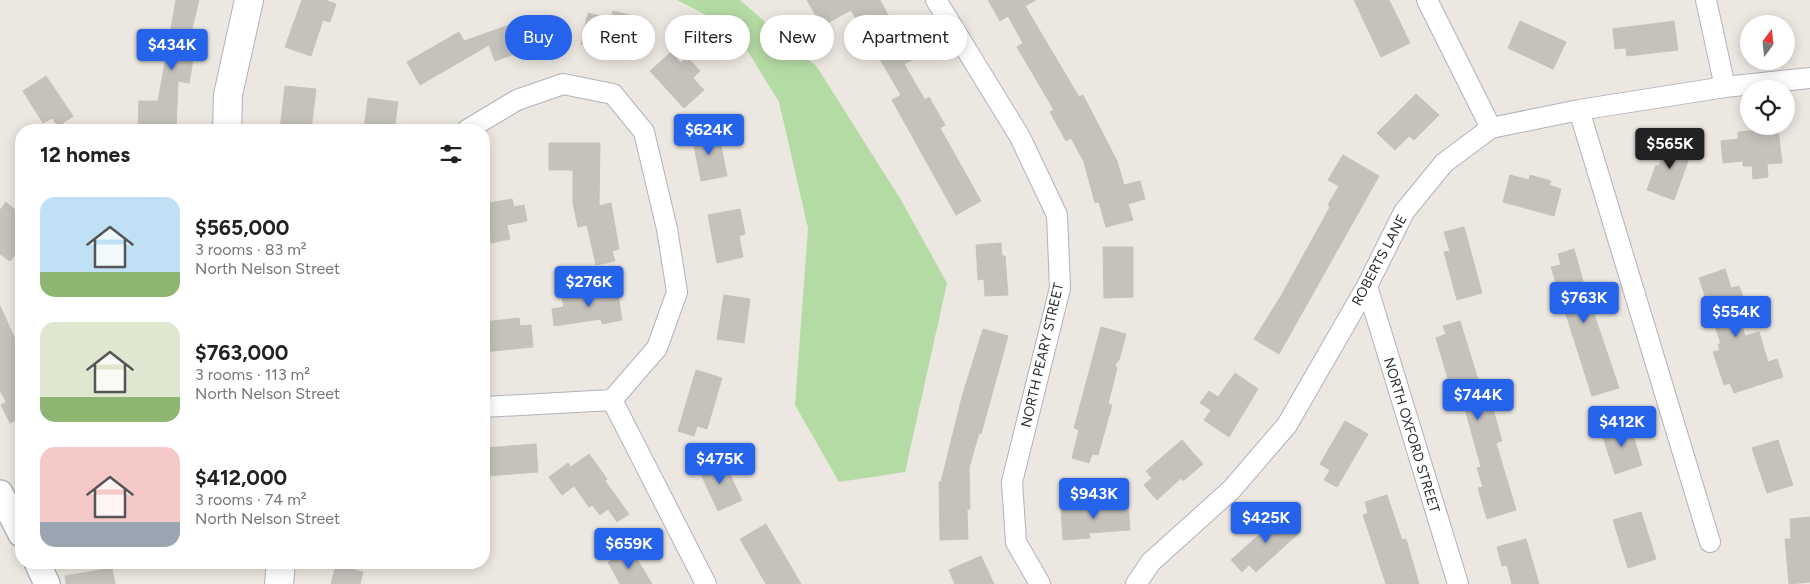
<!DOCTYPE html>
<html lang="en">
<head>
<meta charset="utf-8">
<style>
  :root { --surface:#fff; --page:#f2f2f2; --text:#222; --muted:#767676; --accent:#2563eb }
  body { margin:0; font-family:Figtree,sans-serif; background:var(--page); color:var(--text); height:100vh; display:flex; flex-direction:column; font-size:19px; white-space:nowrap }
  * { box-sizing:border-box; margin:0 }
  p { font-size:16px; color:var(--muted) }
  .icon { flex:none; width:28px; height:28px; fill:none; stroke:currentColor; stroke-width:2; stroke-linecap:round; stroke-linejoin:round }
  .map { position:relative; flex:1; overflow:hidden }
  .panel { position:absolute; left:15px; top:124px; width:475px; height:445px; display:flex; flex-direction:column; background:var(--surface); border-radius:20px; box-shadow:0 2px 12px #0003 }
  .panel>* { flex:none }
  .banner { position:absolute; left:505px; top:15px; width:475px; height:45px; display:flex; gap:10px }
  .needle { width:32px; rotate:15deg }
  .buttons { position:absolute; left:1740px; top:15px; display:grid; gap:10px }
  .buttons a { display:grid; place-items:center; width:55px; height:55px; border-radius:50%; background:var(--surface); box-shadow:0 2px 12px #0003; font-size:25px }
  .price { position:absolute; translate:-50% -42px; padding:0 11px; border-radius:5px; background:var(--accent); color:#fff; font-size:16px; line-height:32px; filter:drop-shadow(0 1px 2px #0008) }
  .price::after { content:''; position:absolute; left:50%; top:30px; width:15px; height:11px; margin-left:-8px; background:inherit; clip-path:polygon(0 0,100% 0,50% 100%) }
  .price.current { background:#222; color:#fff }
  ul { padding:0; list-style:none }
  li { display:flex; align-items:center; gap:15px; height:125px; padding:0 25px }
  li span { display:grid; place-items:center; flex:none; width:140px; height:100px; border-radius:15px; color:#555 }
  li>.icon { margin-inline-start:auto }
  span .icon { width:60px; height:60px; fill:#fffc; stroke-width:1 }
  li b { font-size:21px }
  h2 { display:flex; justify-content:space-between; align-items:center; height:60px; padding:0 25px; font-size:21px }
  .pill { padding:0 18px; border-radius:22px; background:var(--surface); box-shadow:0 2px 12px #0003; font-size:18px; line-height:45px }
  .pill.current { background:var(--accent); color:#fff }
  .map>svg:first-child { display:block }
  .green { fill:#b5dba4 }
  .building { fill:#c5c1bb; stroke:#c7c3ba }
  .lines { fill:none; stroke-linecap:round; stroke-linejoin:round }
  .minor-casing { stroke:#b1b2ba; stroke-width:22 }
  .tertiary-casing { stroke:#b1b2ba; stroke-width:28 }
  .secondary-casing { stroke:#b1b2ba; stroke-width:30 }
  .minor { stroke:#fff; stroke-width:20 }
  .tertiary { stroke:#fff; stroke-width:25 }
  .secondary { stroke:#fff; stroke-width:28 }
  .labels { text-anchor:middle; stroke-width:4; stroke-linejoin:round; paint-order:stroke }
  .street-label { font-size:14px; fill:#2c2c2c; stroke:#fff }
</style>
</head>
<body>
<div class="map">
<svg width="1810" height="584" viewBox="0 0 1810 584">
  <rect width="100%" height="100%" fill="#ece7e0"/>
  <path class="green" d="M677,0h63l77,67 84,133 46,83 -42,189 -66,10 -44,-77 13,-177 -29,-126 -45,-73z"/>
  <path class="building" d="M176,0h23l-10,41 7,2 -7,40 -11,-2 -2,49h-38l1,-29h19z
    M302,0h23l11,4 -6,18 -7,-2 -12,36 -26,-9z
    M807,0h73l32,60 -8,4 21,36 4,-3 16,28 -5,3 41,73 -25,14 -64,-115 9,-5 -50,-85 -29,16z
    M988,0h48l-11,6 54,91 4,-2 34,66 7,24 16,-4 5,18 -17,5 5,16 -27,7 -7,-25 -4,1 -11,-41 -13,-24 -5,3 -16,-29 4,-2 -37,-63 6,-4 -15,-27 -8,5z
    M1354,0h35l21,43 -29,14z
    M613,11l24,6 -9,38 -47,-11 7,-31 23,6z
    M535,16l9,24 -30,11 1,3 -20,7 -6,-16 -69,40 -13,-23 52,-30 5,9z
    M1520,21l46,21 -13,27 -45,-21z
    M1674,21l4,29 -51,6 -1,-8 -11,1 -2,-20z
    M671,52l10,11 6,-6 13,14 -7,7 11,12 -20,18 -34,-37z
    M46,76l27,40 -15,10 -6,-8 -9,5 -20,-32z
    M285,86l31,3 -5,41h-31z
    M1416,94l23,21 -25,25 -5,-4 -14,14 -18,-17z
    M368,98l30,4 -4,28h-30z
    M1778,128l4,35 -15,1 1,13 -15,2 -1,-13h-9v-5l-20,2 -2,-22 17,-2v-7z
    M718,131l9,45 -26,5 -9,-45z
    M1669,138l24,9 -19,53 -27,-10 9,-25 3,1z
    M549,143h51l-1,63 12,-3 8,46 -7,2 3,10 -19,4 -9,-40 -9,2 -5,-24v-33h-24z
    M1343,155l36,21 -100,178 -25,-15 27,-43 49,-89 -2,-2 11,-19 -11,-6z
    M1510,175l19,5 1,-5 21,6 -2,4 12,4 -7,27 -51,-14z
    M512,199l2,8 10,-2 3,16 -20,4 3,14 -19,4 -3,-13h-4v-26z
    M6,202l15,13v33l-11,13 -10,-7v-44z
    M740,209l5,25 -6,2 4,21 -26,6 -9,-48z
    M1464,227l18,66 -25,7 -13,-48 6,-1 -6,-19z
    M1001,243l1,13h3l3,39 -23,1 -1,-17 -6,1 -2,-35z
    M1103,247h30v50l-29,1z
    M1574,249l11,39 5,-1 8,26 -4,1 25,74 -27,8 -41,-129 10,-2 -3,-11z
    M1725,269l6,19 8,-2 5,14 -9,2 10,34 14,-4 9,30 9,-3 6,18 -49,16 -4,-10 -6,2 -11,-33 7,-2 -2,-6h3l-22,-66z
    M617,288l5,32 -20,4 -1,-5 -47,7 -2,-17 12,-2 -2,-10z
    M724,295l26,4 -6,44 -27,-4z
    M0,306l21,46v79l-5,-11 -6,3 -9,-18 5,-3 -6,-12z
    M519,318l1,8 11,-1 2,22 -49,5v-30z
    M1460,321l23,75 6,-1 13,46 -6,2 20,67 -29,9 -9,-31 5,-1 -6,-19 4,-1 -24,-87 -8,2 -13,-44 10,-4 -3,-8z
    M1101,327l25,7 -7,26 -4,5 2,3 -9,36 4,1 -14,50 -6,-1 -3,9 -17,-5 7,-28 -5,-2z
    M983,329l25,7 -27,98 -2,-1 -10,35 1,41h-3l1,30 -28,1 -1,-58h2l21,-85z
    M696,370l26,8 -15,51 -10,-3 -3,10 -16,-5z
    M1235,373l23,16 -29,48 -25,-17 7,-10 -11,-7 9,-12 9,6z
    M1345,421l23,13 -31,53 -13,-7 6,-10 -10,-6z
    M1629,422l13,43 -27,9 -14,-43z
    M1182,440l21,24 -20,17 -2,-3 -24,22 -13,-15 8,-7 -6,-7z
    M1778,440l15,45 -26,8 -15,-45z
    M536,444l2,28 -51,4 -3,-28z
    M589,454l18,25 -2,2 24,33 -12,8 -9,-13 -8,6 -8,-10 -3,2 -15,-21 -12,9 -13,-18 19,-14 3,4z
    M723,460l19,40 -24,11 -19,-41z
    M1387,495l15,45 4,-1 13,45h-33l-23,-69 5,-2 -3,-11z
    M1128,503l2,27 -41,3 1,5 -27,2 -2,-32z
    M1279,512l20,21 -43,39 -7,-7 -7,7 -11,-12 30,-27 -3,-2z
    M1641,512l15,47 -28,9 -15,-48z
    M1810,517v65l-21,2 -4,-45h6l-1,-20z
    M766,524l35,60h-35l-26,-45z
    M1526,539l13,45h-27l-5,-19 -5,1 -5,-19z
    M631,549l21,35h-32l-12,-22z
    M981,556l13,28h-39l-6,-14z
    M336,565l27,7 -3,12h-29z
    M112,568l3,16h-49l-1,-8z"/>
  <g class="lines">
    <defs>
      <path id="minor" d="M936,0l84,137 37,78 3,73 -48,194 4,60 24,42
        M1427,0l64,128
        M1706,0l19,87
        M1579,110l131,432
        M467,130l50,-30 46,-16 50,10 31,38 23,97 10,63 -20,56 -45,52
        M1367,286l91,298
        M612,400l94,184
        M484,407l128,-7
        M1136,584l15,-22 81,-73 55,-64 80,-139 37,-74 40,-49 47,-35 88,-18 146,-23 85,-9"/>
      <path id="tertiary" d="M0,493l21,41
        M37,562l10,22"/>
      <path id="secondary" d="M227,130l1,-35 21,-95
        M279,584l2,-22"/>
    </defs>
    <use href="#minor" class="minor-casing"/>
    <use href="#tertiary" class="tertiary-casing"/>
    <use href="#secondary" class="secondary-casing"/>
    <use href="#minor" class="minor"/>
    <use href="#tertiary" class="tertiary"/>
    <use href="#secondary" class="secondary"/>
  </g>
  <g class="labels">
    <g class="street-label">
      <text transform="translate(1379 260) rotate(-62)" y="5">ROBERTS LANE</text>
      <text transform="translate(1042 355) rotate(-77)" y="5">NORTH PEARY STREET</text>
      <text transform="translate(1412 435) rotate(73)" y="5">NORTH OXFORD STREET</text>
    </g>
  </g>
</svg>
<div class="buttons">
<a><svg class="needle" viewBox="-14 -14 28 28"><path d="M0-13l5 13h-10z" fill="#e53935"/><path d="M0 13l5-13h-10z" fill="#767676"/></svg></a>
<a><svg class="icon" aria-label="locate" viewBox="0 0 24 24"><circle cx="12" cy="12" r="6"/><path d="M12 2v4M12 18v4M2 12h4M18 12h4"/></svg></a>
</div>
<b class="price" style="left:172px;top:71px">$434K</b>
<b class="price" style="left:709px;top:156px">$624K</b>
<b class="price current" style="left:1670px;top:170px">$565K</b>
<b class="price" style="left:589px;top:308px">$276K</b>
<b class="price" style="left:1584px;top:324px">$763K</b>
<b class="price" style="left:1736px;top:338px">$554K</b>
<b class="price" style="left:1478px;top:421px">$744K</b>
<b class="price" style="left:1622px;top:448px">$412K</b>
<b class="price" style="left:720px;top:485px">$475K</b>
<b class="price" style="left:1094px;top:520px">$943K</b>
<b class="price" style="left:1266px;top:544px">$425K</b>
<b class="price" style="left:629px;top:570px">$659K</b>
<div class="banner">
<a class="pill current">Buy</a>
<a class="pill">Rent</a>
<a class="pill">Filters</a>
<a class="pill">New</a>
<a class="pill">Apartment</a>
</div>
<section class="panel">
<h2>12 homes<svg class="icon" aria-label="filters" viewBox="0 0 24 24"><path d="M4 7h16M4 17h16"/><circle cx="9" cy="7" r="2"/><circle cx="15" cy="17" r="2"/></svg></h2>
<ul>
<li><span style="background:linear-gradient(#bfe0f5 75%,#8fb573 0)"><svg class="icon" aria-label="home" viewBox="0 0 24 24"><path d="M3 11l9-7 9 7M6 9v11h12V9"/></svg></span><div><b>$565,000</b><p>3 rooms · 83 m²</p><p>North Nelson Street</p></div></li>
<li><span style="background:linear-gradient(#dfe7d0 75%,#8fb573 0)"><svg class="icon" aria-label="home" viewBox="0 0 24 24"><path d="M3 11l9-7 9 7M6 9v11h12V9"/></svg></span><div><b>$763,000</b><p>3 rooms · 113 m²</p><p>North Nelson Street</p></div></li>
<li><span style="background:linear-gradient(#f6c9c9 75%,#9aa5b1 0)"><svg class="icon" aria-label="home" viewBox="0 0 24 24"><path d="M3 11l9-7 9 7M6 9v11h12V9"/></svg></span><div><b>$412,000</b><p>3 rooms · 74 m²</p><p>North Nelson Street</p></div></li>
</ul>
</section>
</div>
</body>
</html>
